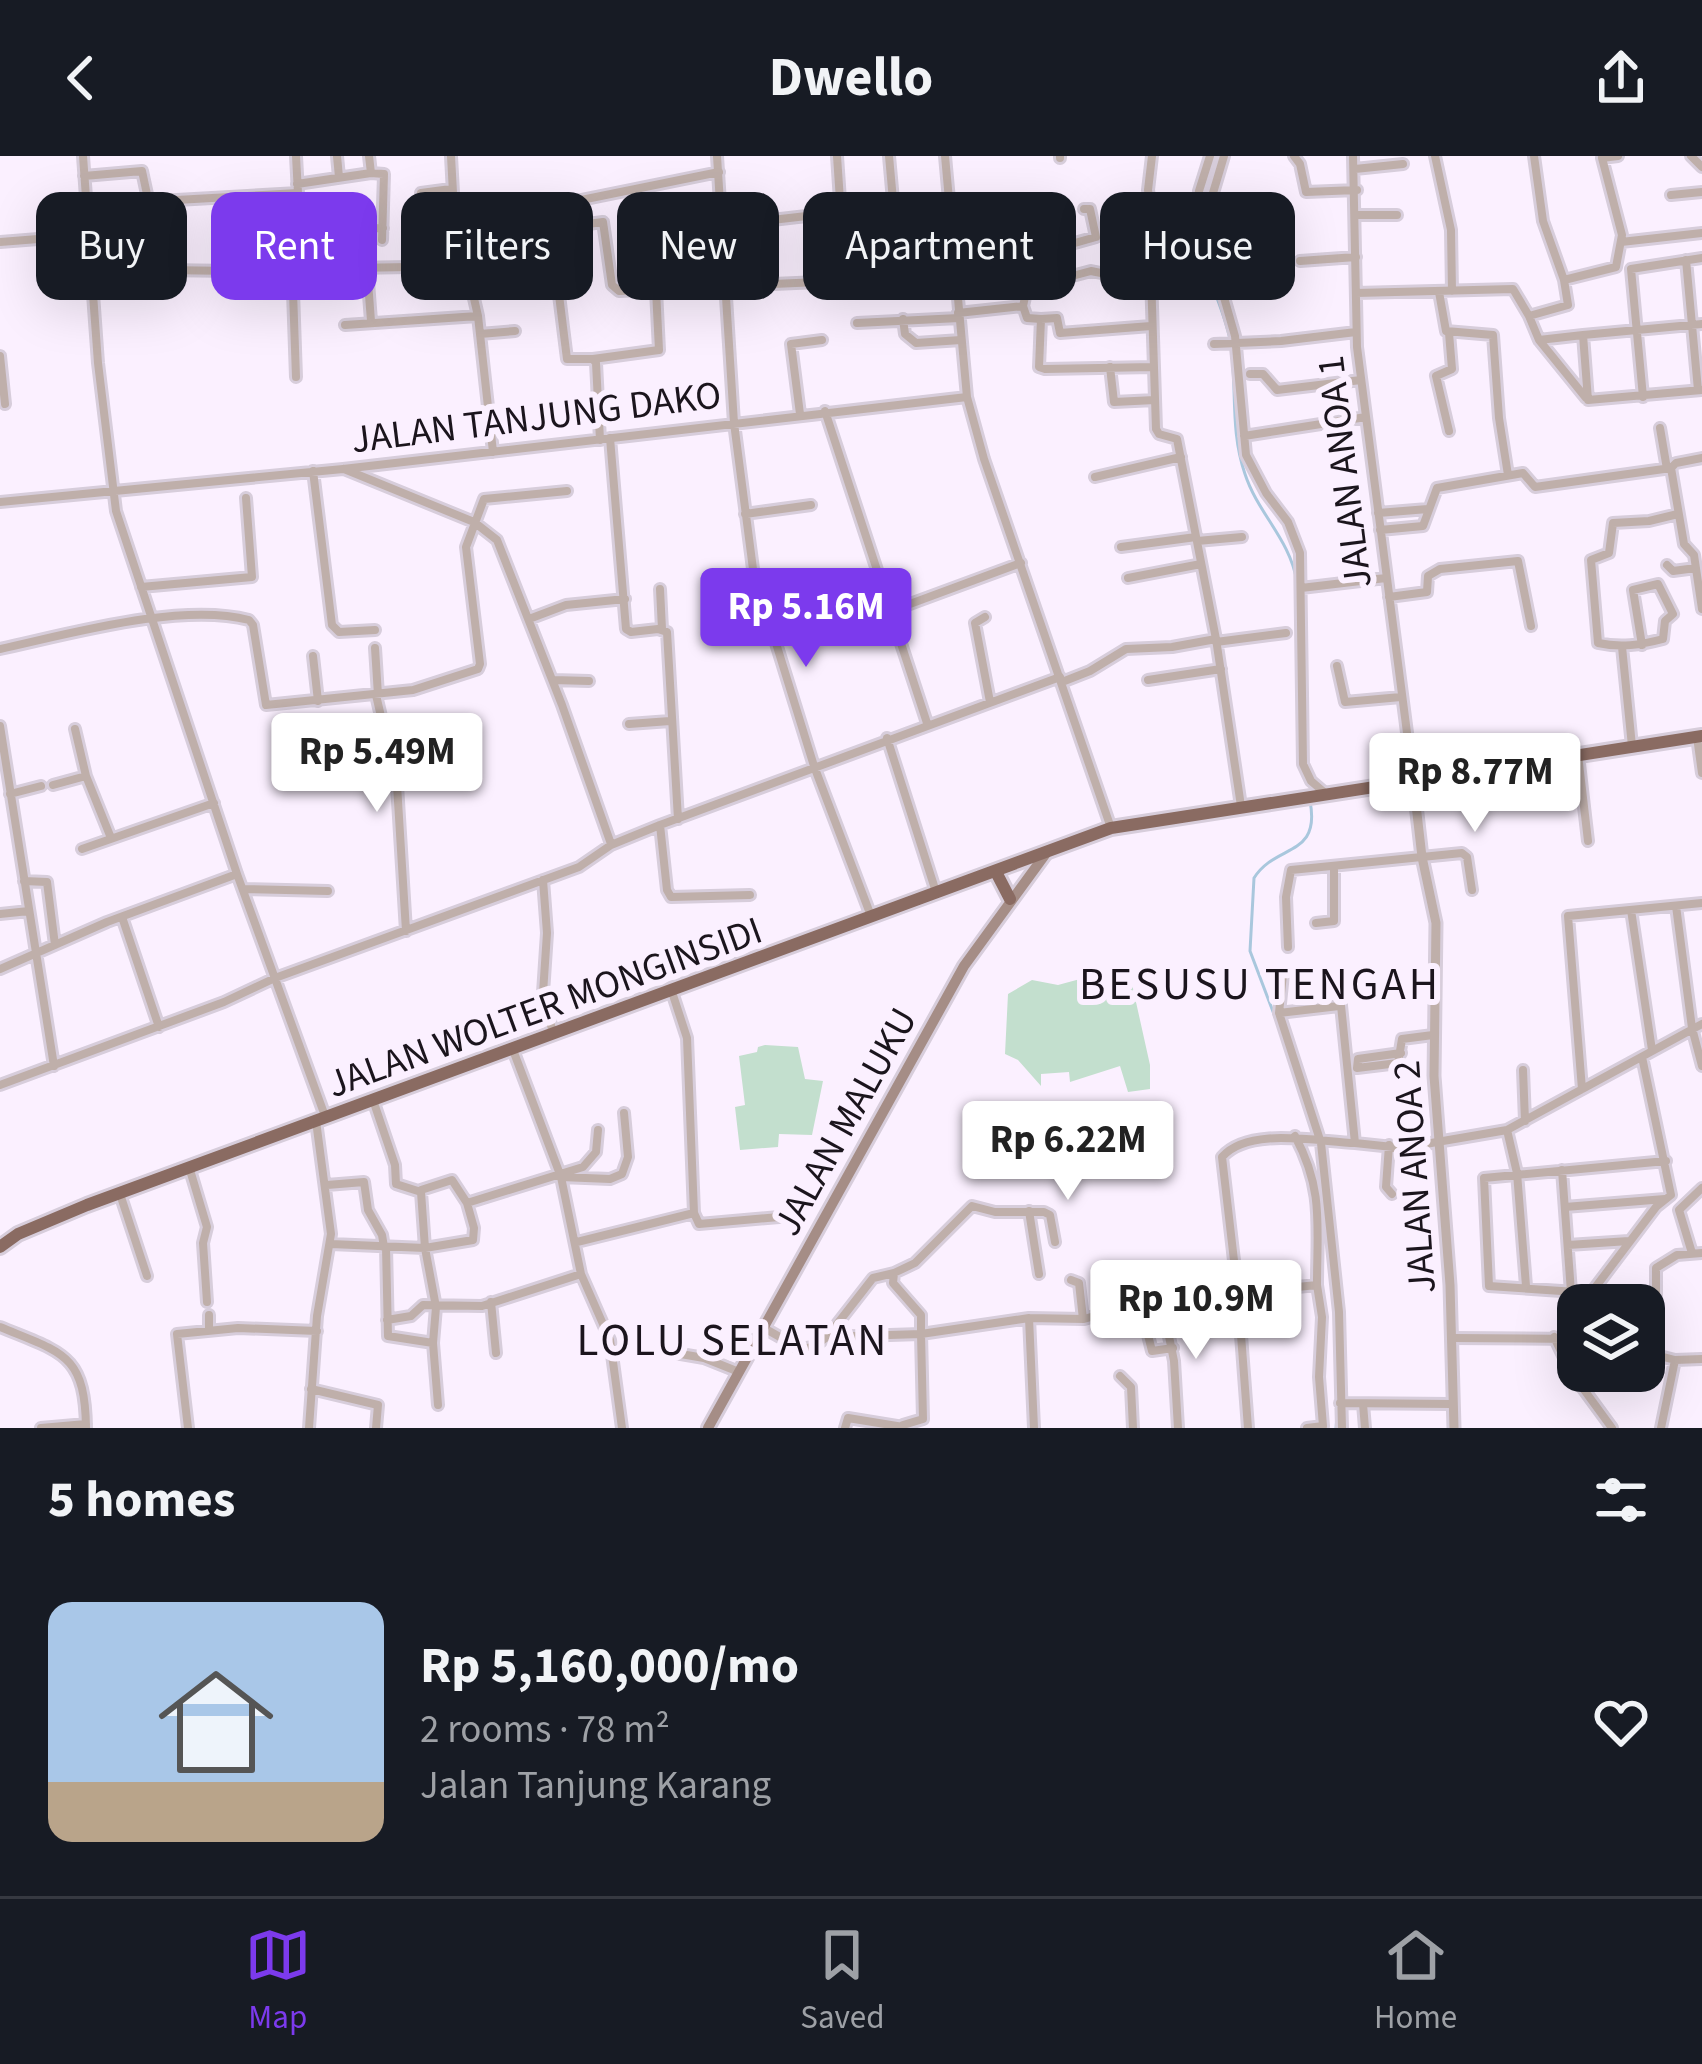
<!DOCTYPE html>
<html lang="en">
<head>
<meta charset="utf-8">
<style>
  :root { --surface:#171b24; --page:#20242c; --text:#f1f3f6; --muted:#9ea1a6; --line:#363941; --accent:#7c3aed }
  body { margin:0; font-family:"Source Sans 3",sans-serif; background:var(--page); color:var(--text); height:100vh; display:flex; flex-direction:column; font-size:45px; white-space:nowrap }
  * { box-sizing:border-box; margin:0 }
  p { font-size:39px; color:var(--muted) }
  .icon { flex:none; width:66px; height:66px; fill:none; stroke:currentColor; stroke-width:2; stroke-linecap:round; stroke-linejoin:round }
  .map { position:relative; height:1272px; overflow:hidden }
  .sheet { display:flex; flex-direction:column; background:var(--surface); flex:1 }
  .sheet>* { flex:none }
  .guide { position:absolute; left:36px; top:36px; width:1632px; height:108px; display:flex; gap:24px }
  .controls { position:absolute; left:1557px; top:1128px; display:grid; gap:24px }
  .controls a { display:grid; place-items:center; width:108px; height:108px; border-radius:24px; background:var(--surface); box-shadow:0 12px 48px #0002; font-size:60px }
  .price { position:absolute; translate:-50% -102px; padding:0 27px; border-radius:12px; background:#fff; color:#222; font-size:39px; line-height:78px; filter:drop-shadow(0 3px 6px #0008) }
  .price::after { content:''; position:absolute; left:50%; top:72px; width:36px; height:27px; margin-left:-18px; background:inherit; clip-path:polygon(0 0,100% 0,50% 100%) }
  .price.on { background:var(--accent); color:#fff }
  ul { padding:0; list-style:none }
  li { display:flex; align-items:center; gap:36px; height:300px; padding:0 48px }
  li span { display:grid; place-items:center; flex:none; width:336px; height:240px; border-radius:24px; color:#555 }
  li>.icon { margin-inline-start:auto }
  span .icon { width:144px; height:144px; fill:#fffc; stroke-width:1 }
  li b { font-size:51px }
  h2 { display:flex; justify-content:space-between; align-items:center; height:144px; padding:0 48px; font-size:51px }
  .pill { padding:0 42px; border-radius:24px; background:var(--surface); box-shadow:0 12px 48px #0002; font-size:42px; line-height:108px }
  .pill.on { background:var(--accent); color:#fff }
  header { display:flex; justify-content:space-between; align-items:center; height:156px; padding:0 48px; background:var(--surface); font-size:54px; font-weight:700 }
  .menu { display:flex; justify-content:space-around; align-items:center; height:168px; border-top:3px solid var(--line); background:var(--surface); font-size:33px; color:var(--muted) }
  .menu a { display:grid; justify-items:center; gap:6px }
  .menu .on { color:var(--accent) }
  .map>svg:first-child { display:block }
  .green { fill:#c3dfce }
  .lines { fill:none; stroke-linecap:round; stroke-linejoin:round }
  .stream { stroke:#a9c7dd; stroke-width:3 }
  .minor-casing { stroke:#d7cddb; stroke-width:14 }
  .tertiary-casing { stroke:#d7cddb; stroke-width:15 }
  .secondary-casing { stroke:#d7cddb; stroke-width:16 }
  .trunk-casing { stroke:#d7cddb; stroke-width:18 }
  .minor { stroke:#bfafaa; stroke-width:8 }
  .tertiary { stroke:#bfafaa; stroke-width:9 }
  .secondary { stroke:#a58d86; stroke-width:10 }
  .trunk { stroke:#8a6b62; stroke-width:12 }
  .labels { text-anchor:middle; stroke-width:12; stroke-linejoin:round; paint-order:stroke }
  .street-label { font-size:39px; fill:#1b151d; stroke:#fbf0ff }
  .quarter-label { font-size:45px; letter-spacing:3px; fill:#1b151d; stroke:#fbf0ff }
</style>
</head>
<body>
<header><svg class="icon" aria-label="back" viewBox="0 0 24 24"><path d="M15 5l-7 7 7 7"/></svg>Dwello<svg class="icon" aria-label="share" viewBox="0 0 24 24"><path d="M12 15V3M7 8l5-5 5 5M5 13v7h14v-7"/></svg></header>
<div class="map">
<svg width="1702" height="1272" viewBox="0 0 1702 1272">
  <rect width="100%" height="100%" fill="#fbf0ff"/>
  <path class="green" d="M1128,810l22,99v24l-22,3 -8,-26 -50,16 -1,-10 -28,2v12l-23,-26 -13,-6 3,-60 24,-14 26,5z
    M765,889l33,2 7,32 18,2 -11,54 -33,-1 -1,13 -38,3 -5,-43 10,-2 -6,-49 18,-4 1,-5z"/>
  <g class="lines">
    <path class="stream" d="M1220,0c-14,31 -25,75 -14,109 7,27 21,53 25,80 6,44 -1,86 14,129 13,40 45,65 52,108
      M1297,448l1,86
      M1283,882l-33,-87 4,-73c22,-35 67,-20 56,-77
      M1336,1272l2,-22"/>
    <defs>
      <path id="minor" d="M83,0l15,207 18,148 121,363 88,242
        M296,0l2,37 -7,42 5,142
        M337,0l2,21
        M369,0l2,17 13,1 -2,66
        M451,0l3,55 24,105 15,136
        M717,0l17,267 19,146 61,197 57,150
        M837,0l5,74
        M889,0l11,122
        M945,0l22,241 17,62 127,369
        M1060,0v2
        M1152,0l-4,34 6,39 -3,47 5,153 3,5 18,5 39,200 25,167
        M1224,0l-14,47 -3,35 28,98 11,119 20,38 22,29 12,31 3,211 8,17 14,12
        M1294,0l6,8 6,28 51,-2
        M1353,0l4,191 56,432
        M1435,0l16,74 1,61
        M1691,0l11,11
        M1355,13l48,-5
        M84,20l58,-5 6,28 11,2 139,-8
        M297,28l74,-11
        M1199,35l11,-35
        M421,37l30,-4
        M1671,39l31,-3
        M454,55l41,-5 12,9 212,-43
        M1357,59h40
        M772,64l69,-8
        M348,73l35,-1
        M259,80l32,-1
        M0,86l89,-7
        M1621,86l81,-9
        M537,87l11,-2 9,-13 46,-6 9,63 7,6 336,-15
        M1686,104l12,130
        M1300,105l56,-4
        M91,113l143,2 59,-10
        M293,113l175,-3
        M367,113l4,52
        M1564,124l52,-13 6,-32 -20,-77 16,-2
        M1044,129l-12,-30 64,-18 -6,-28h-6
        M1439,136l7,39 47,4 6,83 9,57
        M1356,137l157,-4 16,27 39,-11 -4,-25 -21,-59 -9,-65
        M559,139l8,64h26l3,4 4,77
        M1023,150l4,12 14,1
        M958,157l65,-7 4,-18 64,-17 30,6 30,-1
        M1529,160l10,24 44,-5 5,65 114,-10
        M903,163l2,15 11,9 45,-3
        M857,167l102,-5
        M345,169l133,-9
        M1151,170l-91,7 -3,-15 -16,1 -2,48 6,2 108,-2
        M480,178l35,-3
        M1583,179l119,-11
        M1539,184l47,58
        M1214,188l67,-3 75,-9
        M0,200l5,48
        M593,203l66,-9 -3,-60
        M1110,211l4,35 41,-2
        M1250,218h13l14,16 84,-10
        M1643,241l-12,-128 71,-11
        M825,255l102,312
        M800,258l-9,-70 31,-4
        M1660,272l7,41
        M1449,275l-13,-55 16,-7 -3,-36
        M1244,280l122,-19
        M610,282l16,191 5,3 27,-3 9,3 11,187
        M1671,312l13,76 10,11 8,54
        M344,313l130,53 23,18 65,165 49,139
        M313,315l19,154 7,7 36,-2
        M1095,321l86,-20
        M0,346l343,-33 624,-72
        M1378,357l50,-4
        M745,358l66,-9
        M1380,374l43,-4 14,-38 86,-15 12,14 136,-19 5,-5 26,-5
        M1197,385l45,-4
        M1121,391l75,-10
        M1667,409l6,6 23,-3
        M1128,422l73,-14
        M141,431l111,-10 -6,-79
        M1301,432l85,-10
        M660,433l2,40
        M1389,441l38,-5 1,-16 12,-7 78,-8 13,65
        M764,455l82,-7
        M891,455l130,-48
        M985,461l-10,6 15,79
        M529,463l37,-14 59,-6
        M1216,486l70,-9
        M1642,489l-9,-55 25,-6 15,30 -8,7 -2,18c-23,6 -42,9 -65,4l-7,-83 18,-7 4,-30 36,-2 29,-7
        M1622,491l10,99
        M375,492l3,47
        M0,493c69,-15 181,-47 249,-29l4,5 13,80 147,-15 65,-21 2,-5 -14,-117 18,-48 83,-8
        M313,500l5,45
        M1337,510l8,36 56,-5
        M553,524l36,1
        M1148,524l73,-11
        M1062,526l28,-11 36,-22 46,-2 44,-8
        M376,539l21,90 9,146
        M629,568l41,-3
        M0,570l54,340
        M75,573l11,47 25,62
        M1697,581l5,36
        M887,582l49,154
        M1578,599l10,86
        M53,629l33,-9
        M10,638l31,-8
        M660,669l7,65 4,7 79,-2
        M82,693l132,-46
        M543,724l4,53 -4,60 10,40
        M24,725l23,1 8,63
        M243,733l85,2
        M1676,750l16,122 10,38
        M1631,754l21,140
        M0,758l29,-3
        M122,761l37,110
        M1316,767l18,-2v-53
        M1288,791l-2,-50 5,-27 171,-17 5,4 5,33
        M0,813l107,-47 130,-48
        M1283,818l-4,39 42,130 18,169 3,116
        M1338,820l17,167 47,5 105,-18 195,-106
        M1279,857l60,-7
        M513,894l48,127 20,97 29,66 12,88
        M1401,897l-43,6 -1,9 41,-5 4,-24 31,-4
        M1642,901l29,138 -15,12 -65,86 -102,-7 -5,-108 182,-17
        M1523,914l2,51
        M0,929l224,-83 51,-24 304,-111 32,-22 49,-20 400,-148
        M1582,933l-14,-173 134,-13
        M373,944l22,65 1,19 25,8 4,56 11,59 -3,36 5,62
        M1507,974l10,43 9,113
        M1389,989l-3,42 6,7
        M190,1014l17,57 -4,16 4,59
        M1562,1014l9,122
        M561,1021l49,2 12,-5 6,-17 -4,-44
        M327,1029l37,-3 4,28 14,25 2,12
        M421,1034l31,-10 15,23
        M120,1038l27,82
        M1565,1051l100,-8
        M1029,1055l10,63
        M694,1057l5,11 80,-7
        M577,1086l117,-29 -7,-175 -15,-46
        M331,1088l94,4 48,-8 1,-12 -7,-25 116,-36 13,-15 2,-22
        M1568,1089l61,-4
        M386,1091l2,89 45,7
        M1692,1097l-13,-43 23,-22
        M894,1117l21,-10 57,-57 23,6h49l6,3 5,27
        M1071,1124l8,3 4,36
        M491,1146l5,51
        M1162,1146l12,59 4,67
        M1140,1147l12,48 21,-3
        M209,1159v15
        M1029,1162l5,110
        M387,1164l24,-4 12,-11 59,1 99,-32
        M0,1171c63,26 85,27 86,101
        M764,1172l37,21 12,-2 14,-10 46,-59 21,-5 -1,10 28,32v19l108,-16 55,1 56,-16 177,-18c0,-59 7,-95 -22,-149
        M827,1181l94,-3 2,85 -20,6
        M1554,1181l17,35 41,56
        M1453,1182l125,1
        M1644,1196l31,8 27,-1
        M675,1197l29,5 35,14
        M1656,1199v-87l21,-13 25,-2
        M1120,1220l11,11 2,41
        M311,1233l67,16 -2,23
        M1340,1247l111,1
        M1363,1248l2,24
        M41,1272l45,-4
        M188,1272l-11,-94 61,-6 79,3
        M309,1272l8,-112 14,-82 -15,-113
        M845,1272l3,-10 55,9
        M1248,1272l-10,-133 -16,-138c27,-31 97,-15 133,-14
        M1307,1272l16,-2 -4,-49 3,-60 -5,-32
        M1661,1272l14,-68"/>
      <path id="tertiary" d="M1413,623l9,78 14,66 -2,153 16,209 4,143"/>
      <path id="secondary" d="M708,1272l256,-462 83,-114"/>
      <path id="trunk" d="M996,716l14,27
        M0,1091l18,-13 69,-29 1024,-377 591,-92"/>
    </defs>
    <use href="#minor" class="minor-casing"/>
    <use href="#tertiary" class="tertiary-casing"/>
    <use href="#secondary" class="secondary-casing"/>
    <use href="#trunk" class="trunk-casing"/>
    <use href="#minor" class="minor"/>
    <use href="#tertiary" class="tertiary"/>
    <use href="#secondary" class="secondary"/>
    <use href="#trunk" class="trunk"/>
  </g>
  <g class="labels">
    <g class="street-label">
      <text transform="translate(536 260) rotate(-7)" y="14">JALAN TANJUNG DAKO</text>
      <text transform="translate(1343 316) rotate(-97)" y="14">JALAN ANOA 1</text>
      <text transform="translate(544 850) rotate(-20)" y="14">JALAN WOLTER MONGINSIDI</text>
      <text transform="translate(844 965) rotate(-61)" y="14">JALAN MALUKU</text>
      <text transform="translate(1413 1021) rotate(-94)" y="14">JALAN ANOA 2</text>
    </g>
    <g class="quarter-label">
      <text x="1260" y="843">BESUSU TENGAH</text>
      <text x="733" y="1199">LOLU SELATAN</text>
    </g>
  </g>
</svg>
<div class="controls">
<a><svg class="icon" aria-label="layers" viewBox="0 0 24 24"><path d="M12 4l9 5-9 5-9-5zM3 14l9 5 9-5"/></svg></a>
</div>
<b class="price on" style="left:806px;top:514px">Rp 5.16M</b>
<b class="price" style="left:377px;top:659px">Rp 5.49M</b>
<b class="price" style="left:1475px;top:679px">Rp 8.77M</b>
<b class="price" style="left:1068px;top:1047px">Rp 6.22M</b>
<b class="price" style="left:1196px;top:1206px">Rp 10.9M</b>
<div class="guide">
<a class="pill">Buy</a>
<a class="pill on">Rent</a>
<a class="pill">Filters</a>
<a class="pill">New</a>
<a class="pill">Apartment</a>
<a class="pill">House</a>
</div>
</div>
<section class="sheet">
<h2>5 homes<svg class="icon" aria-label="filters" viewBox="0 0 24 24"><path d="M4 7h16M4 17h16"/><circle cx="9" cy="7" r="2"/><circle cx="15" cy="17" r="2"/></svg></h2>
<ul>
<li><span style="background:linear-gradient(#a9c7e8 75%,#b9a48a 0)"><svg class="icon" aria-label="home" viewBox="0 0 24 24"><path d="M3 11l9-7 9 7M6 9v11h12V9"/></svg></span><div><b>Rp 5,160,000/mo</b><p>2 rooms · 78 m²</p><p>Jalan Tanjung Karang</p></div><svg class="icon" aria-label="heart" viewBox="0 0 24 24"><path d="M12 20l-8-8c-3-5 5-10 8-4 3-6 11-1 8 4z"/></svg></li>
</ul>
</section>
<nav class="menu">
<a class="on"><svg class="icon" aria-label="map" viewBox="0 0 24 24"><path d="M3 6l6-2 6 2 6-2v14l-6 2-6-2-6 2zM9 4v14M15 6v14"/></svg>Map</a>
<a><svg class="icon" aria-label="saved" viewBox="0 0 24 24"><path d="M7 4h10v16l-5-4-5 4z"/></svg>Saved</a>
<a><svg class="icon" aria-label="home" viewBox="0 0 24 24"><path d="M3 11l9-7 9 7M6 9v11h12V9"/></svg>Home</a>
</nav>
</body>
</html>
